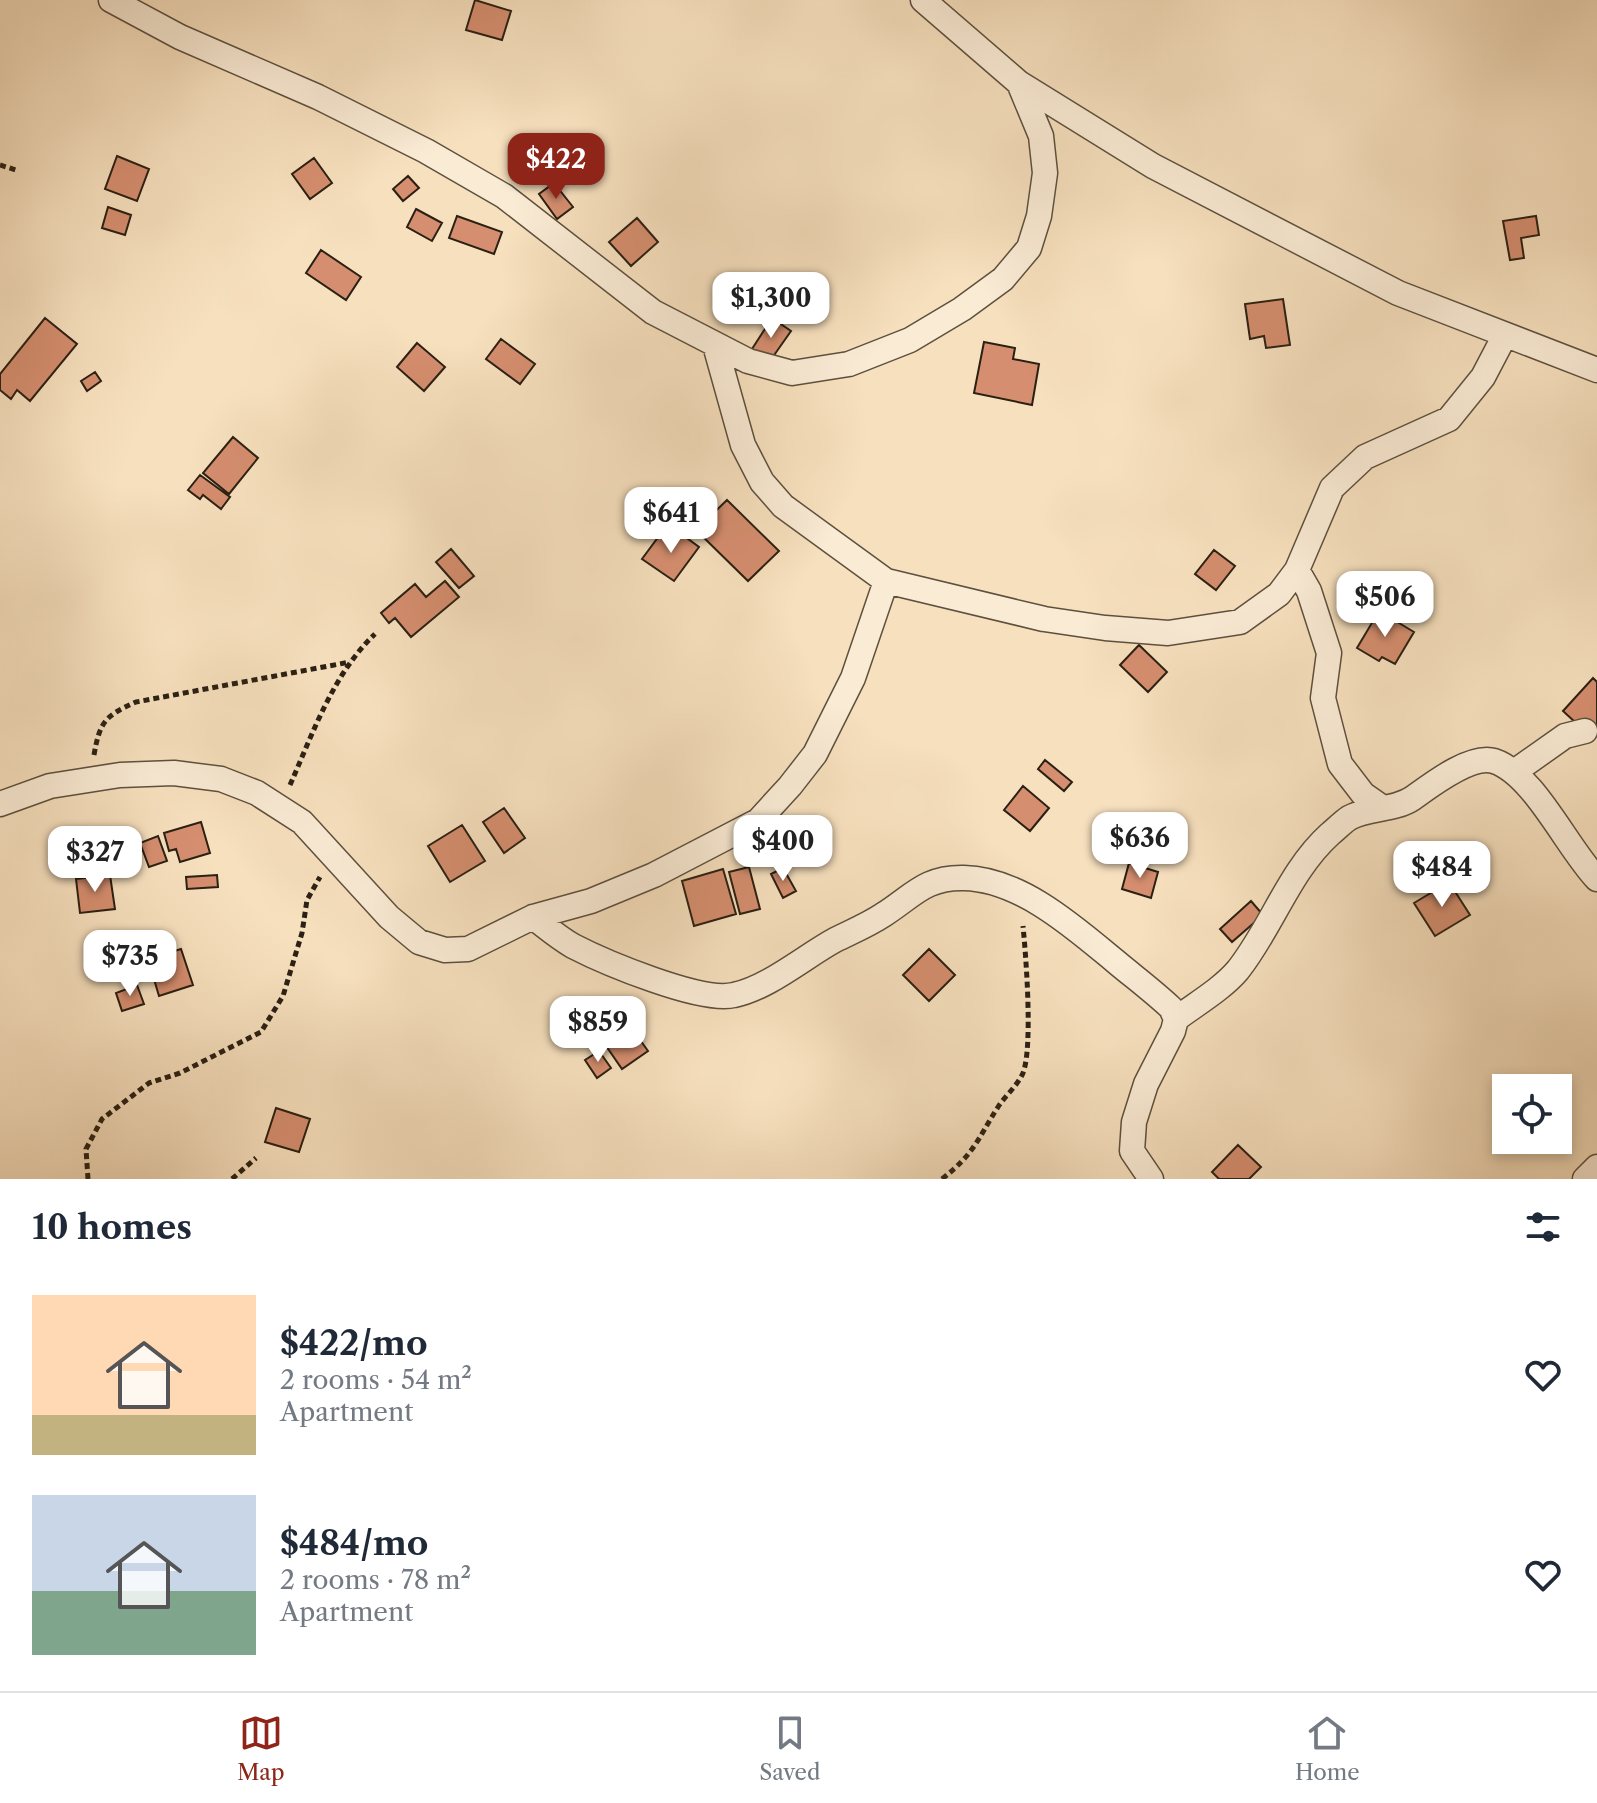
<!DOCTYPE html>
<html lang="en">
<head>
<meta charset="utf-8">
<style>
  :root { --surface:#fff; --page:#f6f6f7; --text:#1f2937; --muted:#747a83; --line:#e0e1e3; --accent:#8f2418 }
  body { margin:0; font-family:"Libre Caslon Text",serif; background:var(--page); color:var(--text); height:100vh; display:flex; flex-direction:column; font-size:30px; white-space:nowrap }
  * { box-sizing:border-box; margin:0 }
  p { font-size:26px; color:var(--muted) }
  .icon { flex:none; width:44px; height:44px; fill:none; stroke:currentColor; stroke-width:2; stroke-linecap:round; stroke-linejoin:round }
  .map { position:relative; height:1179px; overflow:hidden }
  .panel { display:flex; flex-direction:column; background:var(--surface); flex:1 }
  .panel>* { flex:none }
  .fabs { position:absolute; left:1492px; top:1074px; display:grid; gap:16px }
  .fabs a { display:grid; place-items:center; width:80px; height:80px; border-radius:0px; background:var(--surface); box-shadow:0 4px 12px #0003; font-size:40px }
  .price { position:absolute; translate:-50% -68px; padding:0 18px; border-radius:16px; background:#fff; color:#222; font-size:26px; line-height:52px; filter:drop-shadow(0 2px 4px #0008) }
  .price::after { content:''; position:absolute; left:50%; top:48px; width:24px; height:18px; margin-left:-12px; background:inherit; clip-path:polygon(0 0,100% 0,50% 100%) }
  .price.on { background:var(--accent); color:#fff }
  ul { padding:0; list-style:none }
  li { display:flex; align-items:center; gap:24px; height:200px; padding:0 32px }
  li span { display:grid; place-items:center; flex:none; width:224px; height:160px; border-radius:0px; color:#555 }
  li>.icon { margin-inline-start:auto }
  span .icon { width:96px; height:96px; fill:#fffc; stroke-width:1 }
  li b { font-size:34px }
  h2 { display:flex; justify-content:space-between; align-items:center; height:96px; padding:0 32px; font-size:34px }
  .tab-bar { display:flex; justify-content:space-around; align-items:center; height:112px; border-top:2px solid var(--line); background:var(--surface); font-size:22px; color:var(--muted) }
  .tab-bar a { display:grid; justify-items:center; gap:4px }
  .tab-bar .on { color:var(--accent) }
  .map>svg:first-child { display:block }
  .building { fill:#d58e6f; stroke:#2a2013; stroke-width:2 }
  .lines { fill:none; stroke-linecap:round; stroke-linejoin:round }
  .street-casing { stroke:#5d503e; stroke-width:27 }
  .path { stroke:#2a2013; stroke-width:5; stroke-dasharray:6 4; stroke-linecap:butt }
  .street { stroke:#faebd5; stroke-width:24 }
</style>
</head>
<body>
<div class="map">
<svg width="1597" height="1179" viewBox="0 0 1597 1179">
  <rect width="100%" height="100%" fill="#f7e0be"/>
  <filter id="stains"><feTurbulence type="fractalNoise" baseFrequency=".0025" numOctaves="4"/><feColorMatrix values="0 0 0 0 .2 0 0 0 0 .09 0 0 0 0 .02 0 0 0 .5 -.17"/></filter>
  <radialGradient id="worn" r=".72"><stop offset=".6" stop-color="#630" stop-opacity="0"/><stop offset="1" stop-color="#630" stop-opacity=".3"/></radialGradient>
  <path class="building" d="M475,0l36,11 -9,29 -36,-10z
    M117,156l32,13 -12,32 -32,-12z
    M314,158l18,25 -22,16 -18,-25z
    M408,176l11,12 -16,13 -10,-12z
    M554,183l19,24 -16,12 -18,-25z
    M108,207l23,8 -6,20 -23,-7z
    M416,209l26,14 -10,18 -25,-14z
    M457,216l45,16 -8,22 -45,-16z
    M1536,216l3,19 -18,3 3,20 -14,2 -7,-39z
    M637,218l21,24 -27,24 -22,-24z
    M321,250l40,27 -15,23 -40,-27z
    M1283,299l7,46 -24,3 -2,-12 -14,3 -5,-35z
    M45,318l32,26 -47,57 -13,-11 -6,9 -11,-9v-16z
    M772,318l19,13 -21,30 -18,-12z
    M501,339l34,25 -15,20 -34,-25z
    M984,342l31,6 -2,11 26,5 -7,41 -58,-12z
    M417,343l28,24 -21,24 -27,-24z
    M95,372l6,9 -14,10 -6,-10z
    M233,437l25,21 -29,36 -26,-21z
    M200,475l30,22 -9,12 -18,-14 -3,4 -12,-9z
    M727,500l52,51 -31,30 -52,-51z
    M662,532l12,9 6,-8 19,14 -25,34 -32,-22z
    M451,549l23,27 -15,12 -23,-26z
    M1214,550l21,16 -19,24 -21,-16z
    M445,581l14,16 -48,40 -16,-19 -6,5 -8,-10 34,-29 11,13z
    M1379,611l35,21 -19,32 -13,-7 -3,4 -22,-13z
    M1139,645l28,27 -19,20 -28,-27z
    M1593,678l4,4v53l-17,-15 -3,4 -14,-13z
    M1045,760l27,22 -8,9 -26,-22z
    M1023,786l26,22 -19,23 -26,-21z
    M504,808l21,30 -21,15 -21,-31z
    M201,822l9,31 -30,9 -4,-13 -7,2 -5,-18z
    M462,825l23,36 -35,21 -22,-36z
    M158,836l9,25 -18,6 -9,-24z
    M1129,863l29,9 -7,26 -29,-9z
    M749,867l11,42 -20,5 -11,-42z
    M783,868l13,23 -13,7 -12,-24z
    M723,869l13,45 -42,12 -12,-45z
    M110,875l5,34 -35,4 -4,-34z
    M217,875l1,12 -31,2 -1,-12z
    M1449,882l21,33 -35,21 -21,-33z
    M1251,901l12,14 -31,27 -12,-13z
    M181,949l12,36 -34,11 -11,-37z
    M929,949l26,26 -26,26 -26,-26z
    M137,985l7,19 -22,7 -6,-18z
    M628,1023l20,28 -26,18 -20,-29z
    M599,1051l12,17 -14,10 -12,-18z
    M276,1108l34,11 -11,33 -34,-10z
    M1238,1145l23,22 -12,12h-30l-7,-7z"/>
  <g class="lines">
    <defs>
      <path id="street" d="M111,0l69,37 138,60 108,54 78,45 149,116 95,49 44,12 57,-9 61,-24 52,-31 41,-30 26,-31 10,-32 6,-43 -4,-37 -22,-53
        M923,0l96,83 134,83 245,127 199,77
        M715,345l28,100 19,37 21,24 103,75 158,38 61,9 63,5 72,-11 39,-28 18,-24 35,-82 33,-31 84,-38 34,-42 22,-42
        M1297,570l12,21 20,62 -6,45 17,66 23,30 20,14
        M1514,772l51,-36 20,-5
        M0,804l50,-18 70,-11 54,-2 47,6 36,14 45,29 87,95 30,25 26,8 23,-1 65,-32 58,-16 63,-26 104,-54 32,-35 25,-32 38,-76 33,-97
        M533,917c13,10 26,21 40,29 31,16 128,57 161,49 34,-7 70,-38 101,-55 16,-8 33,-15 48,-25 30,-19 42,-38 81,-37 56,1 110,49 151,83 19,16 38,30 56,47l5,11 -3,12 -27,53 -12,38 -2,29 19,28
        M1176,1019c20,-15 46,-30 62,-49 34,-43 51,-99 92,-136 6,-5 13,-12 19,-16 19,-11 45,-7 64,-20 18,-13 58,-44 81,-37 40,13 73,87 103,118
        M1585,1179l12,-12"/>
    </defs>
    <use href="#street" class="street-casing"/>
    <path class="path" d="M0,165l16,5
      M94,755c6,-34 11,-39 42,-53l214,-40
      M290,785c23,-52 43,-111 85,-151
      M88,1179l-2,-30 16,-30 47,-36 31,-10 81,-41 22,-36 19,-63 5,-33 13,-23
      M232,1179l24,-21
      M942,1179c33,-26 35,-39 56,-72 7,-11 20,-22 25,-34 10,-26 3,-117 0,-147"/>
    <use href="#street" class="street"/>
  </g>
  <rect width="100%" height="100%" filter="url(#stains)"/>
  <rect width="100%" height="100%" fill="url(#worn)"/>
</svg>
<div class="fabs">
<a><svg class="icon" aria-label="locate" viewBox="0 0 24 24"><circle cx="12" cy="12" r="6"/><path d="M12 2v4M12 18v4M2 12h4M18 12h4"/></svg></a>
</div>
<b class="price on" style="left:556px;top:201px">$422</b>
<b class="price" style="left:771px;top:340px">$1,300</b>
<b class="price" style="left:671px;top:555px">$641</b>
<b class="price" style="left:1385px;top:639px">$506</b>
<b class="price" style="left:1140px;top:880px">$636</b>
<b class="price" style="left:783px;top:883px">$400</b>
<b class="price" style="left:95px;top:894px">$327</b>
<b class="price" style="left:1442px;top:909px">$484</b>
<b class="price" style="left:130px;top:998px">$735</b>
<b class="price" style="left:598px;top:1064px">$859</b>
</div>
<section class="panel">
<h2>10 homes<svg class="icon" aria-label="filters" viewBox="0 0 24 24"><path d="M4 7h16M4 17h16"/><circle cx="9" cy="7" r="2"/><circle cx="15" cy="17" r="2"/></svg></h2>
<ul>
<li><span style="background:linear-gradient(#ffd9b3 75%,#c2b280 0)"><svg class="icon" aria-label="home" viewBox="0 0 24 24"><path d="M3 11l9-7 9 7M6 9v11h12V9"/></svg></span><div><b>$422/mo</b><p>2 rooms · 54 m²</p><p>Apartment</p></div><svg class="icon" aria-label="heart" viewBox="0 0 24 24"><path d="M12 20l-8-8c-3-5 5-10 8-4 3-6 11-1 8 4z"/></svg></li>
<li><span style="background:linear-gradient(#c9d6e8 60%,#7fa58c 0)"><svg class="icon" aria-label="home" viewBox="0 0 24 24"><path d="M3 11l9-7 9 7M6 9v11h12V9"/></svg></span><div><b>$484/mo</b><p>2 rooms · 78 m²</p><p>Apartment</p></div><svg class="icon" aria-label="heart" viewBox="0 0 24 24"><path d="M12 20l-8-8c-3-5 5-10 8-4 3-6 11-1 8 4z"/></svg></li>
</ul>
</section>
<nav class="tab-bar">
<a class="on"><svg class="icon" aria-label="map" viewBox="0 0 24 24"><path d="M3 6l6-2 6 2 6-2v14l-6 2-6-2-6 2zM9 4v14M15 6v14"/></svg>Map</a>
<a><svg class="icon" aria-label="saved" viewBox="0 0 24 24"><path d="M7 4h10v16l-5-4-5 4z"/></svg>Saved</a>
<a><svg class="icon" aria-label="home" viewBox="0 0 24 24"><path d="M3 11l9-7 9 7M6 9v11h12V9"/></svg>Home</a>
</nav>
</body>
</html>
